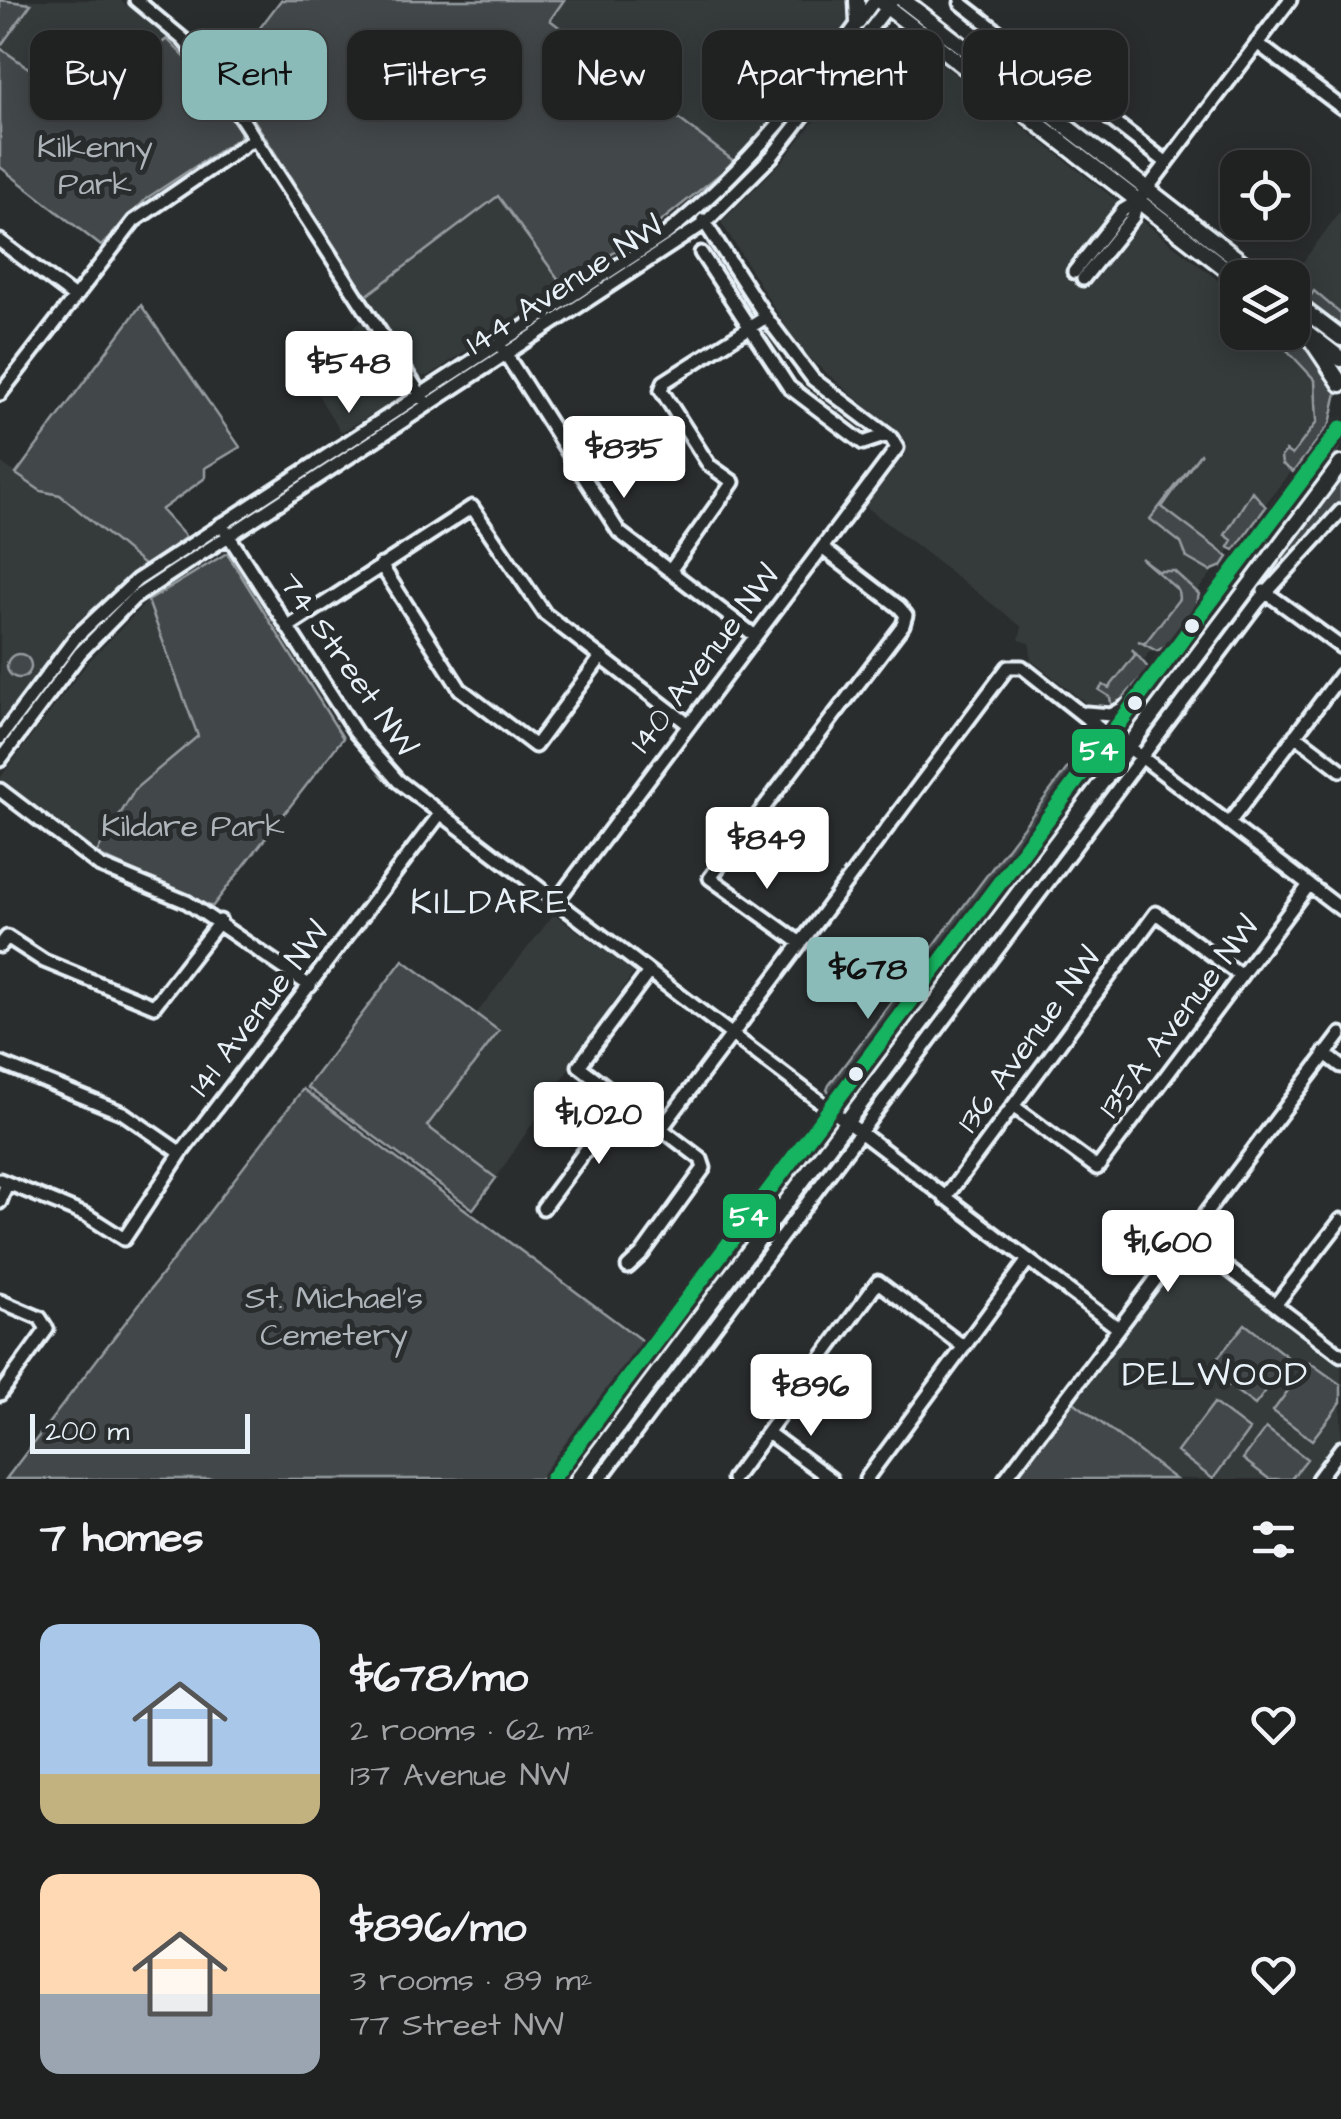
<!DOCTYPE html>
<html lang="en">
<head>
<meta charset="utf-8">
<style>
  :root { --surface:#202222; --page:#2d2f2f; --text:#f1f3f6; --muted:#a2a4a5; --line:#3d3f40; --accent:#8bbbb9 }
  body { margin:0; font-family:"Architects Daughter",sans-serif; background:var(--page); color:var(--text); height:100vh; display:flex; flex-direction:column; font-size:38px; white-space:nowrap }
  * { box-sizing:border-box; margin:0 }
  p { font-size:32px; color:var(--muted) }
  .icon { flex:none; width:55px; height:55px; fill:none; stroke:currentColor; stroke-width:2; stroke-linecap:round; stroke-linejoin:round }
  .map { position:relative; height:1479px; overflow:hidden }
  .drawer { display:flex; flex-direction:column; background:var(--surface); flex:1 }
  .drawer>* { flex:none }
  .banner { position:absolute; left:30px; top:30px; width:1282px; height:90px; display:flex; gap:20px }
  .tools { position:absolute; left:1220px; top:150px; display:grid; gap:20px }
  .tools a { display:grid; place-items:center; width:90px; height:90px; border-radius:20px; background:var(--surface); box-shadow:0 5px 25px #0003,0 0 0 2px var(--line); font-size:50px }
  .scale { position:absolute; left:30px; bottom:25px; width:220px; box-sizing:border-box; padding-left:10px; border:5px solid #e8f1f8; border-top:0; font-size:28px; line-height:35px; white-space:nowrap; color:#e8f1f8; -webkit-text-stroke:8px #2a2d2e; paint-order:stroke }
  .price { position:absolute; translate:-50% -85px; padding:0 22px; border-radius:10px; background:#fff; color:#222; font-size:32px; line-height:65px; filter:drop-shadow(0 2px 5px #0008) }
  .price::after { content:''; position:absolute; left:50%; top:60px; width:30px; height:22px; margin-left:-15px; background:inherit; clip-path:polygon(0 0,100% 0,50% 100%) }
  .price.active { background:var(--accent); color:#111 }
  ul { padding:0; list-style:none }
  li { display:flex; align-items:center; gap:30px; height:250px; padding:0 40px }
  li span { display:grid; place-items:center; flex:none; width:280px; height:200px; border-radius:20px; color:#555 }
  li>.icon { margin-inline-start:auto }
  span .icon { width:120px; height:120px; fill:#fffc; stroke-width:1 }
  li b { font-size:42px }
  h2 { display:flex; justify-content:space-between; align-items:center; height:120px; padding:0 40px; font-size:42px }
  .tag { padding:0 35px; border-radius:20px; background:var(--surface); box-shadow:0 5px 25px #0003,0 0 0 2px var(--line); font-size:35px; line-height:90px }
  .tag.active { background:var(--accent); color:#111 }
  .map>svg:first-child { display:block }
  .built { fill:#363a3b }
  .green { fill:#424648; stroke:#959ca0; stroke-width:2.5 }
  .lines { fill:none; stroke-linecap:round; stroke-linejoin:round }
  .minor-casing { stroke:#e8f1f8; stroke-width:19 }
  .major-casing { stroke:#e8f1f8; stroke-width:21 }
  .minor { stroke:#2a2d2e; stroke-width:11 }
  .major { stroke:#2a2d2e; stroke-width:14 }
  .bus-1-casing { stroke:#2a2d2e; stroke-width:22 }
  .bus-1 { stroke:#13b361; stroke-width:15 }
  .bus-dot { fill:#e8f1f8; stroke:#2a2d2e; stroke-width:4 }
  .labels { text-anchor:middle; stroke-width:10; stroke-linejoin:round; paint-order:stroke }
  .park-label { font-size:32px; fill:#aeb5ba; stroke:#2a2d2e }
  .street-label { font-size:32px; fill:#e8f1f8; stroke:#2a2d2e }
  .neighbourhood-label { font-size:35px; letter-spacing:2.5px; fill:#e8f1f8; stroke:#2a2d2e }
  .line-badge { stroke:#2a2d2e; stroke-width:4 }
  .badge-label { font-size:28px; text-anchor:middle; font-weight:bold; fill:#fff }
</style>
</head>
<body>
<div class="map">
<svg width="1341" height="1479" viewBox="0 0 1341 1479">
  <rect width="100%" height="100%" fill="#2a2d2e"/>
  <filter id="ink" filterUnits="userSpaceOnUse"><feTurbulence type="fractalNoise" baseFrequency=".01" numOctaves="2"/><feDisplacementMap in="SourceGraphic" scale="20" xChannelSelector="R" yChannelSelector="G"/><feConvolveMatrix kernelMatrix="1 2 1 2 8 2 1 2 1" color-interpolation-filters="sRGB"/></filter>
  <g filter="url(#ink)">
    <path class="built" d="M25,0h96l46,39 -86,67 -81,-58 31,-43z
      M564,0h288v16l-117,146 -186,-143z
      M896,28l341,267 1,37 47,1 31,23 13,56 -24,41 -198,254 -17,-1 -59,-46 -1,-17 -11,-3 3,-13 -157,-121 40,-51 3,-12 -107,-92 -80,-129 61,-60 104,-133z
      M498,196l64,88 -133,92h-10l-53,-80z
      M1341,210v114l-48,-30 -2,-16z
      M364,320l46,73 -69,39 -43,-69z
      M0,462l41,29 18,4 86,71 -69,56 -76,102z
      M148,601l50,135 -62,52 -40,66 -96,-76 89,-117z
      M554,914l80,58 -138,206 -70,-52 72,-95 -22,-17z
      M1192,1249l149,113v75l-32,42h-134l-104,-79 112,-149z"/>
    <path class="green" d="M0,0l31,4 -31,43z
      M281,0h283l-14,20 185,142 -90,72 -83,50 -64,-88 -132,100 -141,-222z
      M167,39l30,31 44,62 -1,5 -93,61 -46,48 -101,-79v-119l81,57z
      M1314,291l27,23v16l-37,-25z
      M141,305l99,142 -35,21v10l-44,32 25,27 -41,29 -85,-71 -19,-4 -25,-17z
      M1271,333c31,-1 59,30 66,59l-7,32 -37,48 -11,-8 -1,-7 5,-6 6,4 25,-33 -2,-42z
      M1341,437v7c-24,34 -75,134 -113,145z
      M1201,453l-39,54 66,50 -6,9 -12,5 -23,-13 -6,-15 -31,-24z
      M1341,473v31l-71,75 -2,-6 17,-22 -3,-3z
      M1252,491l14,16 -32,43 -6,-3 4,-7 -7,-5z
      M227,553l116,185 -131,169 -116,-53 8,-14 -2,-6 8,-3 26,-43 62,-52 -50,-135z
      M1141,558l17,13h16l25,23c-3,19 -25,49 -42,57l-19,-10 7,2 34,-44 -1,-9z
      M1253,593l1,7 -106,142 -7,3 1,-9z
      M1216,604l-3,15 -365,488 1,-10 45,-65z
      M1132,649l17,20 -37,41 -2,-13 -11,-7 4,-5 6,3 26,-33z
      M7 666a12 12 0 1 1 24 0a12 12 0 1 1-24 0Z
      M1090,738l6,5 -264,351 -5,-4 2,-5z
      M1122,763l6,4 -262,350 -7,-4z
      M403,960l96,71 -72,95 69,52 -23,31 -166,-122z
      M303,1089l342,254 -101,136h-538z
      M826,1126l-2,11 -253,342h-9z
      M841,1138l4,7 -251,334h-10z
      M1245,1324l45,35 -35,46 -47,-35z
      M1309,1362l32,23v17l-29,38 -39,-29z
      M1071,1400l104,79h-162z
      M1214,1403l35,27 -36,49 -36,-27z
      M1266,1428l41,31 -16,20h-22l-26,-20z"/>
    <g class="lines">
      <defs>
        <path id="minor" d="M136,0l47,39 30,35 211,326
          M961,3l206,160
          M1257,43l84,64
          M984,60l19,-25
          M0,241l73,55
          M701,253l88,134 74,56 24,-8
          M1074,272l49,-62 15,-9 152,-201
          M1083,279l50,-62 4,-16
          M503,350l116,182 135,103
          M0,394l134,-173 121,-83
          M221,524l135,209 42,48 720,547
          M381,565l79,124 75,57 66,-89
          M670,571l63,-89 -24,-17 -48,-75 3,-8 102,-65
          M1264,591l77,56
          M288,627l184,-120 73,107 143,110
          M1086,713l25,2 18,-10
          M1295,735l46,35
          M0,738l76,-101 61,-57 528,-345c84,-67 147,-149 210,-235
          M1127,746l214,163
          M0,760l80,-107 54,-55 571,-375 67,-67 121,-156
          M0,790l100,76 87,36 123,84
          M1229,823l112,-148
          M556,902l341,-454 -6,-10 -78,-59 -47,-62 -63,-97
          M799,942l-89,-64 193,-253 3,-10 -7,-8 -77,-59
          M0,946l7,-9 37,24 110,45 66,-85
          M1324,1053l17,13
          M0,1063l123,50 58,40
          M1013,1106l84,62 212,-283
          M661,1129l347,-462h14l87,69
          M0,1180l88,36 36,23 57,-86 259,-339
          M945,1198l211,-285 85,63
          M0,1202l7,-19
          M543,1208l79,-107
          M1186,1237l155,118
          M628,1267l14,-13 62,-86 -3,-9 -122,-93 70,-94
          M0,1301l40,17 7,11 -47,65
          M1276,1304l65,-84
          M768,1433l63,46
          M600,1479l658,-877 83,-91
          M733,1479l145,-197 86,65
          M866,1479l162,-219
          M1005,1479l336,-445
          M1318,1479l23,-31"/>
        <path id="major" d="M857,0l1,22
          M878,0l360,278
          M903,0l359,278
          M1292,301l49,37
          M1292,321l49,38
          M1306,332l35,52
          M552,1479l789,-1051
          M578,1479l763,-1015"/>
      </defs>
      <use href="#minor" class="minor-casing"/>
      <use href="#major" class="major-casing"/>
      <use href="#minor" class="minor"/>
      <use href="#major" class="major"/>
      <defs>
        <path id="bus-1" d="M552,1479l789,-1051"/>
      </defs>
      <use href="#bus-1" class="bus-1-casing"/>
      <use href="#bus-1" class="bus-1"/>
    </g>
  </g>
  <g class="bus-dot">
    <circle cx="1192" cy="626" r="9"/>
    <circle cx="1135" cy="703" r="9"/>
    <circle cx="856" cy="1074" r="9"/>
  </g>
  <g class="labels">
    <g class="park-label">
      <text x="95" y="157">Kilkenny<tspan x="95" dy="37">Park</tspan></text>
      <text x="193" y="836">Kildare Park</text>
      <text x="334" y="1308">St. Michael's<tspan x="334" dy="37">Cemetery</tspan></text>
    </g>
    <g class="street-label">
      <text transform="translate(564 284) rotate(-33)" y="11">144 Avenue NW</text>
      <text transform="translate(704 658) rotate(-53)" y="11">140 Avenue NW</text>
      <text transform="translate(349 664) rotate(55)" y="11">74 Street NW</text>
      <text transform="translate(258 1008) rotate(-53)" y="11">141 Avenue NW</text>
      <text transform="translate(1178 1016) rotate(-53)" y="11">135A Avenue NW</text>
      <text transform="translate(1028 1039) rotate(-54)" y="11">136 Avenue NW</text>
    </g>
    <g class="neighbourhood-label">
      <text x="490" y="913">KILDARE</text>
      <text x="1216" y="1385">DELWOOD</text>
    </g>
  </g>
  <g class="line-badge">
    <rect x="1070" y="727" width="57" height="48" rx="10" fill="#13b361"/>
    <rect x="721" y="1192" width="57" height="48" rx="10" fill="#13b361"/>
  </g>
  <g class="badge-label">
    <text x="1099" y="760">54</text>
    <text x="749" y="1226">54</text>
  </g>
</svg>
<div class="tools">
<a><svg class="icon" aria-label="locate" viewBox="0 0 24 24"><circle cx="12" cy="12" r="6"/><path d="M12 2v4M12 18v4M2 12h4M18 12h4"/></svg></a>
<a><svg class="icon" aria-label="layers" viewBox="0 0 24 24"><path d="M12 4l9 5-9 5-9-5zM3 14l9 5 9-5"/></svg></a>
</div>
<div class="scale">200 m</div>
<b class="price" style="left:349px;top:416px">$548</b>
<b class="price" style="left:624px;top:501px">$835</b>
<b class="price" style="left:767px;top:892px">$849</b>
<b class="price active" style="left:868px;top:1022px">$678</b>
<b class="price" style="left:599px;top:1167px">$1,020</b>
<b class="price" style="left:1168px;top:1295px">$1,600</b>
<b class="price" style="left:811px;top:1439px">$896</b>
<div class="banner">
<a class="tag">Buy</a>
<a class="tag active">Rent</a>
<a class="tag">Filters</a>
<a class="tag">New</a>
<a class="tag">Apartment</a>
<a class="tag">House</a>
</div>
</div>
<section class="drawer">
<h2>7 homes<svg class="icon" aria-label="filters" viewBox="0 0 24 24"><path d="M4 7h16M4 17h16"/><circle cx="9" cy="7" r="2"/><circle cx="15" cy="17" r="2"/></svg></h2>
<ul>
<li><span style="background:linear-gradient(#a9c7e8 75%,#c2b280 0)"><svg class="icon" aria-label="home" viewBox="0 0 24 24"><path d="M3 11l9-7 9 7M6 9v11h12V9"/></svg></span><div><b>$678/mo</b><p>2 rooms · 62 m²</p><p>137 Avenue NW</p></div><svg class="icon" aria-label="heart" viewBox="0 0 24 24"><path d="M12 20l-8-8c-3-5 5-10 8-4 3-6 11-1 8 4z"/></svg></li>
<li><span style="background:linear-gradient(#ffd9b3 60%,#9aa5b1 0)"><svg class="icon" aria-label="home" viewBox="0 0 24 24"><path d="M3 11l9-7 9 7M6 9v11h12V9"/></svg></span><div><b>$896/mo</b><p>3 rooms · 89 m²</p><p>77 Street NW</p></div><svg class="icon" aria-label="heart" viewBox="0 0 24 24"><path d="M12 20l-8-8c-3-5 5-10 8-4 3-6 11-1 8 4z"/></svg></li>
</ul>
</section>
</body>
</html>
